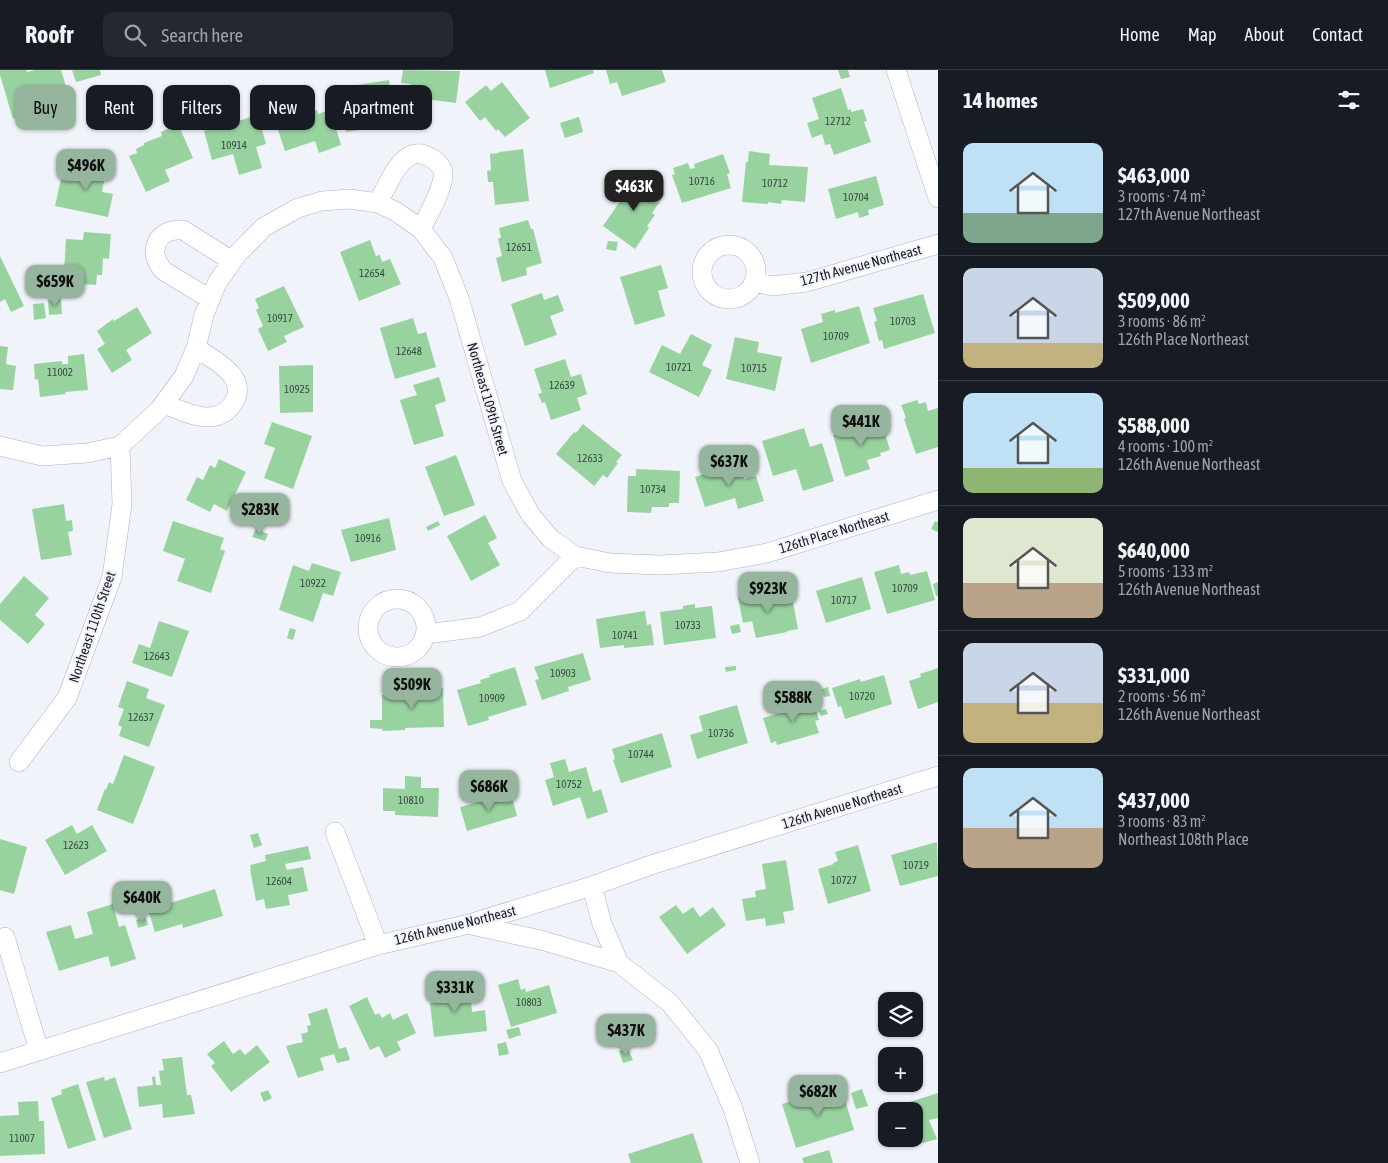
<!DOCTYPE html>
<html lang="en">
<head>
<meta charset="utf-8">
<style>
  :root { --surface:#171b24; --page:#242831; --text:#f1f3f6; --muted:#9ea1a6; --line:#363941; --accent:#96b59f }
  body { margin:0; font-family:"Asap Condensed",sans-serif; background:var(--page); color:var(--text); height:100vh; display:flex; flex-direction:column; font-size:19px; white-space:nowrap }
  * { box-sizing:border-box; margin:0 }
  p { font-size:16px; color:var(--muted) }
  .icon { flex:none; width:28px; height:28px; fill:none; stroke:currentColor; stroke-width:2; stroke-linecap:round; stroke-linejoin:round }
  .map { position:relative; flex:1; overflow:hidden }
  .sheet { display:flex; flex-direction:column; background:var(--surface); width:450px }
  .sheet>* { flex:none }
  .top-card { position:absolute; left:15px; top:15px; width:475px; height:45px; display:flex; gap:10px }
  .fabs { position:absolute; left:878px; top:922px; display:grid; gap:10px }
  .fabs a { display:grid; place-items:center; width:45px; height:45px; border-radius:10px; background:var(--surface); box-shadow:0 1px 4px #0004; font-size:25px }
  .price { position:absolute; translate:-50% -42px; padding:0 11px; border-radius:10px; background:var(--accent); color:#111; font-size:16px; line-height:32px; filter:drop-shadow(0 1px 2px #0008) }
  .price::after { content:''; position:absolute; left:50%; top:30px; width:15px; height:11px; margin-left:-8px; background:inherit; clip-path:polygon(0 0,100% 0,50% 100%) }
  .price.selected { background:#222; color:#fff }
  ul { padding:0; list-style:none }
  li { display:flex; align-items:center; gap:15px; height:125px; padding:0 25px }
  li+li { border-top:1px solid var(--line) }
  li span { display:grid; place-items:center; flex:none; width:140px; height:100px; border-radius:10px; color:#555 }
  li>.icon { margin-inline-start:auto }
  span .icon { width:60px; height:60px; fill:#fffc; stroke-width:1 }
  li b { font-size:21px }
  h2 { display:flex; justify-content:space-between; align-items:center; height:60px; padding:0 25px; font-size:21px }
  .pill { padding:0 18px; border-radius:10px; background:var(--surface); box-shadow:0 1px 4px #0004; font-size:18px; line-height:45px }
  .pill.selected { background:var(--accent); color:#111 }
  header { display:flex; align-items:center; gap:30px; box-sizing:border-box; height:70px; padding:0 25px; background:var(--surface); border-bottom:1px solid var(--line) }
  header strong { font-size:24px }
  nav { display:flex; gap:28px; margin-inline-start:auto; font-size:18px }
  .search { width:350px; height:45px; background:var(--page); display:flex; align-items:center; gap:12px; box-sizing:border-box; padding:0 18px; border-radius:10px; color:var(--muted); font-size:19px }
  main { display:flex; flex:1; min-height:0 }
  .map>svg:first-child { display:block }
  .building { fill:#98d29f }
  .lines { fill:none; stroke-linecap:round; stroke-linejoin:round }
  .street-casing { stroke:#a8afcf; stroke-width:20 }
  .street { stroke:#fff; stroke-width:19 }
  .labels { text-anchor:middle; stroke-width:4; stroke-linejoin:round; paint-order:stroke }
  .number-label { font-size:11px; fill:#384844 }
  .street-label { font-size:14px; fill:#181a26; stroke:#f1f3fa }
</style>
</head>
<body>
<header>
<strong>Roofr</strong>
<div class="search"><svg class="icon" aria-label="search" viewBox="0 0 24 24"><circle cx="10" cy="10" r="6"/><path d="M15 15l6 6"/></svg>Search here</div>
<nav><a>Home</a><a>Map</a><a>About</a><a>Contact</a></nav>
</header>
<main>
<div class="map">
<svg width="938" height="1093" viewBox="0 0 938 1093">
  <rect width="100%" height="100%" fill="#f1f3fa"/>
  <path class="building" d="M0,0h26l1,2 8,-2h26l9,30 -25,7 1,2 -33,10 -13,-44z
    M72,0h28l1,5 -25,7z
    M403,0l57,1 -4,32 -47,-6 2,-13 -10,-1z
    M545,0h48l1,3 -44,15z
    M606,0h56l4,12 -44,14 -5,-14 -7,2z
    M838,0h10l2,7 -9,2z
    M389,10l5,31 -10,2v3l-14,2 1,10 -25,4 -8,-44z
    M502,12l28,36 -25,19 -7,-8 -2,2 -11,-14 -5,4 -15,-19 21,-17 5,6z
    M841,18l7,22 3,-1v3l12,-3 4,12 -3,1 7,20 -37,13 -4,-11 -5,1 -3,-11 -10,4 -5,-15 12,-4 -7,-21z
    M317,40l1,4 8,-3 3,9 4,-1 8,26 -22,8 -4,-12 -30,10 -9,-27z
    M258,45l8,29 -10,3 6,21 -23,7 -6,-21 -21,6 -8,-29z
    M579,47l4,15 -18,6 -5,-15z
    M178,54l15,34 -28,12 5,11 -24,11 -17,-36 8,-3 -1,-4 8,-4v-2l18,-7 -1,-4z
    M523,79l6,52 -34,4 -2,-23h-5l-1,-11 4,-1 -1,-16 9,-1v-1z
    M749,81l21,3 -1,11 39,2 -3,35 -23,-2 -1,4 -13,-2v2l-26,-2 4,-40h2z
    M723,84l7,19 -3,1 4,14 -49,15 -10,-28 3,-1 -2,-6 15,-5 2,6 5,-1 -1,-4z
    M79,91l28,5 -5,26 11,2 -5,23 -53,-11 6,-27 11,2z
    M635,104l30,20 -13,19 3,2 -8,11 2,2 -14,21 -32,-23 22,-32 -2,-2z
    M876,106l8,29 -16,5 1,5 -10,3 -1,-6 -22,7 -8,-30z
    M528,150l3,9h2l9,34 -16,5 1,7 -25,7 -6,-24 6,-2 -4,-17 3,-2 -2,-9z
    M84,162l27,2 -2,25 -6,-1 -1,17h-5l-1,10 -30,-2 1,-10h-3l2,-34 17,1z
    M370,170l6,16 4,-1 2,7 8,-3 11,25 -42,17 -19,-49z
    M608,171l10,1 -2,9 -10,-2z
    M0,186l24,50 -13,6 -6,-13 -5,3z
    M661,195l7,23 -10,3 7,25 -30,9 -15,-48z
    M284,216l20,41 -20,9 3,6 -19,9 -10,-22 5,-3 -7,-16 3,-2 -4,-9z
    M542,223l2,7 14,-5 6,16 -14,5 7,19 -32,11 -14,-42z
    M923,224l12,39 -51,16 -2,-9 -3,1 -5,-19 3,-1 -4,-13z
    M61,229l1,15 -13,1 -1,-15z
    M44,233l2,15 -12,2 -1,-16z
    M859,236l11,37 -59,20 -10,-34 22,-7 -2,-8 14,-4v3z
    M137,237l15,26 -26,17 6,10 -20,13 -15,-24 8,-5 -8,-13 16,-12 1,2z
    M413,248l5,16 8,-2 10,35 -41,12 -15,-51z
    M691,264l21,11 -10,20 10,5 -13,27 -50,-25 13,-27 18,9z
    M735,267l24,5 -2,10 25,5 -7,34 -49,-12z
    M0,276l8,1 -2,17 10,2 -3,24 -13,-1z
    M84,284l4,36 -23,2 1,2 -26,3 -2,-18 -3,1 -1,-16 28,-3v3h6v-8z
    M565,289l6,18 10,-3 6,20 -10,4 4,12 -30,10 -6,-18 -3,1 -4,-9 4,-1 -8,-24z
    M313,295v47l-33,1 -1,-47z
    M439,307l7,24 -11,4 9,31 -30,9 -14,-45 17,-5 -4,-10z
    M917,330l2,4 7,-2 2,9 10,-3v39l-22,7 -12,-35 2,-1 -5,-13z
    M881,350l9,30 -10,3 1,3 -14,4 3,9 -25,8 -12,-42z
    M272,352l40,14 -19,53 -29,-11 11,-30 -11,-4z
    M583,354l39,31 -6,7 2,1 -11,15 -4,-3 -9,11 -38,-32 18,-22 2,1z
    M804,358l6,19 12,-4 12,38 -31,10 -7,-22 -23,7 -11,-35z
    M456,385l19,50 -31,11 -19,-49z
    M219,389l27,13 -19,39 -13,-7 -4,8 -24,-12 11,-23 6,3 7,-15 5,3z
    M739,393l5,16 12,-3 8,25 -26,8 -3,-11 -30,9 -10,-30z
    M636,399l44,2 -1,32h-10v4h-17l-1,6 -24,-1 1,-36h8z
    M64,434l2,17 6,-1 1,11 -5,1 4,23 -31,5 -9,-51z
    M485,445l12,23 -9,5 12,22 -29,16 -24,-45z
    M389,448l7,32 -45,12 -10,-32z
    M173,451l51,17 -4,11 5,2 -14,42 -34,-12 8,-22 -22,-8z
    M438,451l2,4 -12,6 -2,-4z
    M935,451l3,1v10l-7,-3z
    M256,459l12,5 -3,7 -13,-4z
    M312,493l29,9 -8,24 -10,-3 -10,29 -34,-12 14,-45 16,6z
    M899,495l2,9 8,-2 1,3 17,-4 8,29 -48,14 -13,-42z
    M24,506l25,22 -14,17 10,9 -17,20 -28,-24v-16z
    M862,507l9,32 -45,14 -10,-32z
    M938,512v14h-2l-3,-12z
    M763,522l1,6 17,-3 1,4 10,-2 6,32 -11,2v1l-31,6 -4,-17 -9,2 -5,-26z
    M695,534v4l17,-2 4,32 -52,7 -4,-33 23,-3v-3z
    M645,541l2,14 4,-1 3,21 -30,3v-3l-24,3 -4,-29z
    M159,551l30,10 -17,46 -40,-14 7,-19 11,4z
    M739,554l2,8 -9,2 -2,-8z
    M290,558l6,2 -3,10 -6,-2z
    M583,583l8,27 -23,7 1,4 -27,9 -7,-20 4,-1 -5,-12z
    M736,596v4l-10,2 -1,-5z
    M515,597l12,38 -39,12 1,3 -21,6 -11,-36 24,-7 -1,-3 10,-3 -1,-2z
    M938,598v34l-20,7 -9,-28 12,-4 -1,-3z
    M884,605l8,29 -47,15 -4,-13 -3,1 -6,-19 28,-9 1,3z
    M127,611l22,8 -3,9 19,7 -16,42 -30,-11 3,-9 -4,-2 6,-16 -6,-2z
    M819,613l1,6 -5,1 -1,-6z
    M828,617l2,9 -6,1 -2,-8z
    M417,618h26l1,39 -39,1v2l-22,1 -1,-2 -12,-1v-8h12v-25h22v-5h13z
    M813,629l6,21 -4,1 4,12 -42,12 -1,-4 -5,2 -8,-25 24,-7 -1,-4z
    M737,635l11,38 -51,16 -7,-24 13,-4 -4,-15z
    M826,639l2,5 -7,2 -2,-5z
    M662,663l10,34 -51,16 -8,-23 2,-1 -3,-10z
    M124,685l31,12 -22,57 -36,-14 8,-21 1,1 3,-8 4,2z
    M565,689l4,13 17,-5 7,25 8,-3 7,23 -21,7 -7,-22 -27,9 -8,-26 9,-3 -4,-14z
    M405,706l16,1v11h18l-1,29 -43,-2v-4h-12v-23l22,1z
    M511,723l6,23 -50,15 -7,-24z
    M72,755l5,9 15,-9 15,26 -42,24 -20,-35z
    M258,763l4,12 -8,3 -4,-13z
    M0,769l27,8 -13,47 -14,-4z
    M937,772l1,34 -38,10 -9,-31z
    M858,775l13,46 -43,13 -10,-35 16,-5 -1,-1 5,-2 -3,-9z
    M308,776l3,13 -26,5 2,6 16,-3 5,24 -20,4 2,10 -24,4 -2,-10 -8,2 -6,-32h1l-1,-4 16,-4 -1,-6z
    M786,790l8,50 -11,2 2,11 -19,3 -1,-8 -19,3 -4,-22 14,-2 -1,-6 11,-2 -4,-25z
    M215,819l8,27 -40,12 -1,-4 -27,8 -7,-22z
    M113,834l6,23 6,-2 11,34 -25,8 -3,-11 -49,15 -13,-39 25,-7 4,14 18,-5 -6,-22z
    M676,835l7,9 10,-7 7,10 13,-10 13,18 -39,29 -28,-37z
    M146,848l2,7 -10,3 -2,-8z
    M518,909l3,11 4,-2 1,4 23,-7 8,28 -46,14 -13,-42z
    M458,911l2,19 11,-1 1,13 13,-2 2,21 -53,6 -4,-34h6l-2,-20z
    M367,927l8,18 4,-2 3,5 8,-5 3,7 14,-7 9,20 -19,9 4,8 -16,8 -6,-12 -9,4 -21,-44z
    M327,938l12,41 7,-2 4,13 -13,3 -3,-9 -14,4 4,12 -26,8 -12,-32 17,-4 -2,-8 7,-2 -1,-6 4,-1 -3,-11z
    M519,957l2,8 -12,4 -3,-9z
    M224,971l9,13 7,-5 5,6 12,-10 13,17 -39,30 -20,-26 4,-3 -8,-9z
    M506,972l3,12 -10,2 -2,-12z
    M628,978l5,12 -10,3 -4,-12z
    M182,987l5,38h4l4,19 -32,4 -1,-14 -23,3 -2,-20 16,-2 -1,-8 3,-1 1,9h5l-2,-14 5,-1 -2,-11z
    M104,1007l1,4 10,-4 17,52 -28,9 -18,-56z
    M78,1014l18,56 -28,9 -17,-51 11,-4 -1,-4z
    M841,1016l13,44 -58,18 -14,-44z
    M862,1019l6,17 -12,3 -5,-16z
    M268,1020l4,8 -8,4 -4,-9z
    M938,1023v25l-9,2 8,19 -24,7 -2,-7h3v-28h-16l-1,-5z
    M38,1031l1,20h5l1,33 -45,2v-40l19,-1 -1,-13z
    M693,1063l10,30h-72l-3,-9z
    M829,1080l4,13h-29l-2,-5z"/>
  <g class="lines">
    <defs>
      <path id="street" d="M896,0l42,128
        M378,133c10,-18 25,-63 53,-45 5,3 11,7 12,14 2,15 -16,44 -22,57
        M702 202a27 27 0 1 1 54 0a27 27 0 1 1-54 0Z
        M754,212l18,4 35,-4 131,-38
        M210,229l-46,-28c-18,-19 -7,-43 19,-41l49,31
        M164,334c13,5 30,13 44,13 10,0 18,-4 24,-12 19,-28 -17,-44 -36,-57
        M0,376l42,10 45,-3 33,-7 40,-37 24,-33 12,-28 8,-33 13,-32 21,-30 26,-26 34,-19 24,-7 28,-2 28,4 17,8 26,18 22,29 16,40 53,183 18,33 20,24 25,18 35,7 50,2 58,-3 49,-9 171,-53
        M368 558a29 29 0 1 1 58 0a29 29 0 1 1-58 0Z
        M426,562l8,1 46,-6 40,-16 55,-55
        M19,692l48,-64 45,-121 10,-73 -2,-58
        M335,762l43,113
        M592,816l10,38 17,39
        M471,855l70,15 78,23 51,40 38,47 25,59 17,54
        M5,867l34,114
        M0,993l378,-118 91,-21 123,-38 62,-22 284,-88"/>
    </defs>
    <use href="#street" class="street-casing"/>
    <use href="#street" class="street"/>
  </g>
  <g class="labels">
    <g class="number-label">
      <text x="838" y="55">12712</text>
      <text x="234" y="79">10914</text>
      <text x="702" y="115">10716</text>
      <text x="775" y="117">10712</text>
      <text x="856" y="131">10704</text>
      <text x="519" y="181">12651</text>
      <text x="372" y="207">12654</text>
      <text x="280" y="252">10917</text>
      <text x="903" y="255">10703</text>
      <text x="836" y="270">10709</text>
      <text x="409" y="285">12648</text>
      <text x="679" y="301">10721</text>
      <text x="754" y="302">10715</text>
      <text x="60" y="306">11002</text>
      <text x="562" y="319">12639</text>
      <text x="297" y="323">10925</text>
      <text x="590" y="392">12633</text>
      <text x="653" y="423">10734</text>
      <text x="368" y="472">10916</text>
      <text x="313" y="517">10922</text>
      <text x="905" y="522">10709</text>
      <text x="844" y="534">10717</text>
      <text x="688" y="559">10733</text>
      <text x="625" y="569">10741</text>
      <text x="157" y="590">12643</text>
      <text x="563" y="607">10903</text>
      <text x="862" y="630">10720</text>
      <text x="492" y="632">10909</text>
      <text x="141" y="651">12637</text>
      <text x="721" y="667">10736</text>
      <text x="641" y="688">10744</text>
      <text x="569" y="718">10752</text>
      <text x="411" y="734">10810</text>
      <text x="76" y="779">12623</text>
      <text x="916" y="799">10719</text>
      <text x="844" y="814">10727</text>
      <text x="279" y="815">12604</text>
      <text x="529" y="936">10803</text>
      <text x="22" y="1072">11007</text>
    </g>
    <g class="street-label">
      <text transform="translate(861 195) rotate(-15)" y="5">127th Avenue Northeast</text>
      <text transform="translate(488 329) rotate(74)" y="5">Northeast 109th Street</text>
      <text transform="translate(834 462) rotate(-17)" y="5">126th Place Northeast</text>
      <text transform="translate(92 557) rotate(-71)" y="5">Northeast 110th Street</text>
      <text transform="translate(842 736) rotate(-17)" y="5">126th Avenue Northeast</text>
      <text transform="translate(455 855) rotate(-14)" y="5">126th Avenue Northeast</text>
    </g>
  </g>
</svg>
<div class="fabs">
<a><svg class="icon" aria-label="layers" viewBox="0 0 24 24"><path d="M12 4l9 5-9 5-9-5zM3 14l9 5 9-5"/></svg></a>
<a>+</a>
<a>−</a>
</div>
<b class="price" style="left:86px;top:121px">$496K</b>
<b class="price selected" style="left:634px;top:142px">$463K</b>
<b class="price" style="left:55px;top:237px">$659K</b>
<b class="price" style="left:861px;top:377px">$441K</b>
<b class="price" style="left:729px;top:417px">$637K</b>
<b class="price" style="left:260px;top:465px">$283K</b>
<b class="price" style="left:768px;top:544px">$923K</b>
<b class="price" style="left:412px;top:640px">$509K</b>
<b class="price" style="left:793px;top:653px">$588K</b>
<b class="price" style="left:489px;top:742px">$686K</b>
<b class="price" style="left:142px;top:853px">$640K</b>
<b class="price" style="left:455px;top:943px">$331K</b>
<b class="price" style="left:626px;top:986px">$437K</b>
<b class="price" style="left:818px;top:1047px">$682K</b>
<div class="top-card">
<a class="pill selected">Buy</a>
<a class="pill">Rent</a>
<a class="pill">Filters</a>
<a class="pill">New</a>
<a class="pill">Apartment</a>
</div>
</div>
<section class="sheet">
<h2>14 homes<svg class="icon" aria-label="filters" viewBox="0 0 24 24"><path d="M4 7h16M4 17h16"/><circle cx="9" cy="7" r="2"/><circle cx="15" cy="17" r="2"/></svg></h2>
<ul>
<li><span style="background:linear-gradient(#bfe0f5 70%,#7fa58c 0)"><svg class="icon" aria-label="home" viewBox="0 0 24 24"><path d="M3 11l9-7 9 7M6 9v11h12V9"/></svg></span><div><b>$463,000</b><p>3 rooms · 74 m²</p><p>127th Avenue Northeast</p></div></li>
<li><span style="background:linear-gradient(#c9d6e8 75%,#c2b280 0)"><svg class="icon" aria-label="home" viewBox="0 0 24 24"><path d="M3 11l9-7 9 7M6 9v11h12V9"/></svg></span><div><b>$509,000</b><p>3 rooms · 86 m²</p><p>126th Place Northeast</p></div></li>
<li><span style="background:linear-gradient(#bfe0f5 75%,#8fb573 0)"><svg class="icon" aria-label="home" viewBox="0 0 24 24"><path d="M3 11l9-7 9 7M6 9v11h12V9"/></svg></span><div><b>$588,000</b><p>4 rooms · 100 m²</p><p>126th Avenue Northeast</p></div></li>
<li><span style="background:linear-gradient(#dfe7d0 65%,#b9a48a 0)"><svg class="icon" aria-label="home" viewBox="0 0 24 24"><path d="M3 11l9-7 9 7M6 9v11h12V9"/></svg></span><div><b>$640,000</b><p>5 rooms · 133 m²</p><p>126th Avenue Northeast</p></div></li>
<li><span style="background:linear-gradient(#c9d6e8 60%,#c2b280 0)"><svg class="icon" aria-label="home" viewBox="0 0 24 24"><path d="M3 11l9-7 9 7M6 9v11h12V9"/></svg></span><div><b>$331,000</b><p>2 rooms · 56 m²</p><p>126th Avenue Northeast</p></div></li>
<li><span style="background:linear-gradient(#bfe0f5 60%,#b9a48a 0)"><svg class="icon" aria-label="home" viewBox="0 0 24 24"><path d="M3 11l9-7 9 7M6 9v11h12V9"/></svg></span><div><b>$437,000</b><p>3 rooms · 83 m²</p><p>Northeast 108th Place</p></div></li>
</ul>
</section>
</main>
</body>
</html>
